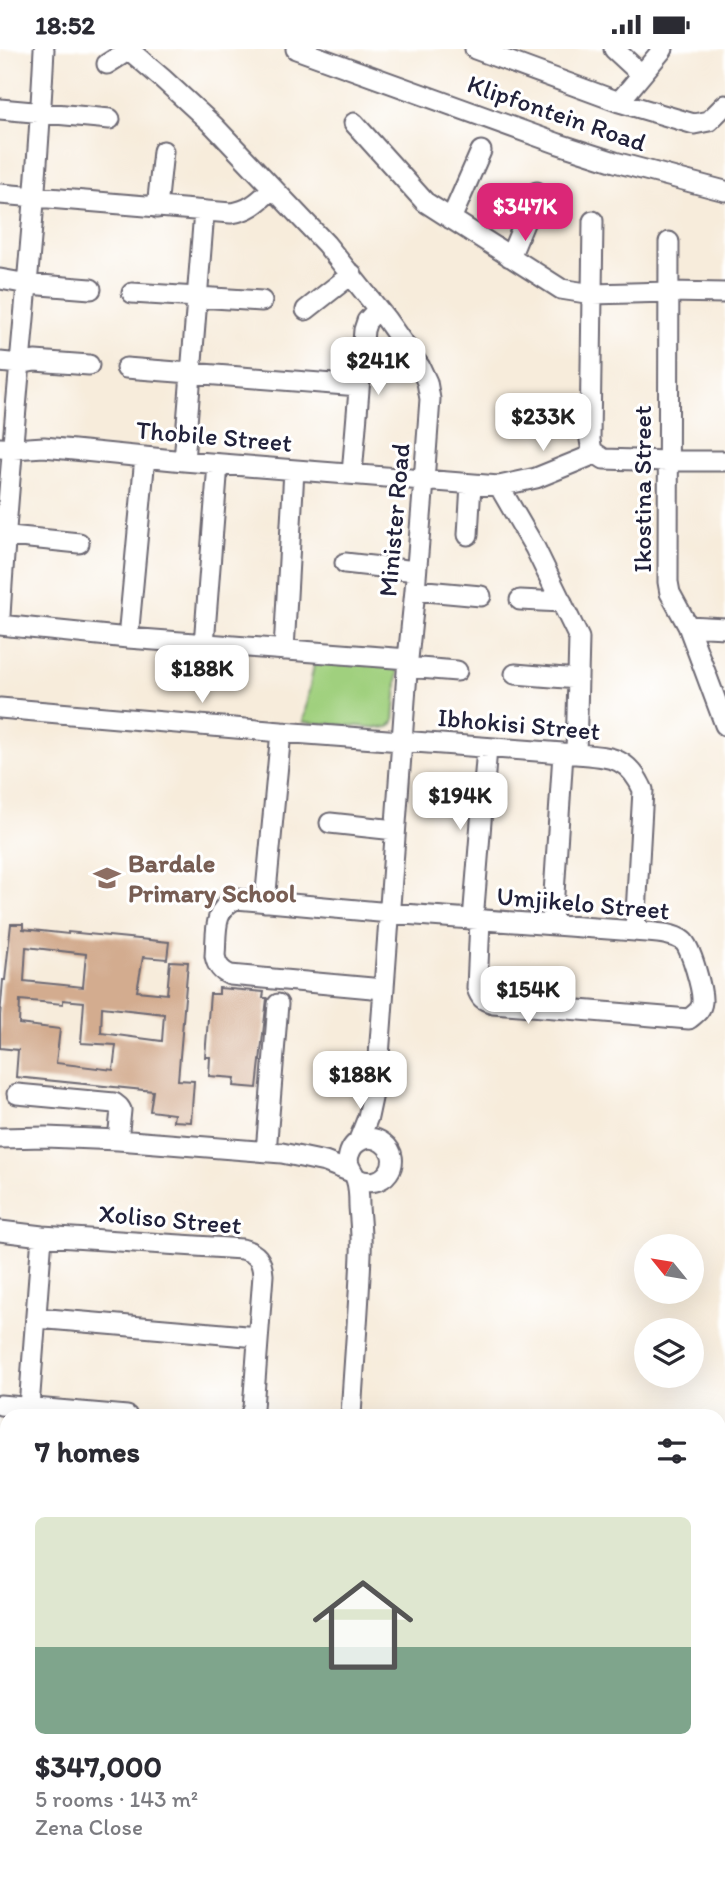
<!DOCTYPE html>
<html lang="en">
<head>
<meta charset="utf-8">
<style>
  :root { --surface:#fff; --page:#f7f7f7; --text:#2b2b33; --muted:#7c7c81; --accent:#db2777 }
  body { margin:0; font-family:Itim,sans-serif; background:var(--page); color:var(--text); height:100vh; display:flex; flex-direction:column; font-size:26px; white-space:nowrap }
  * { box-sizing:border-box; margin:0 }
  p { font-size:23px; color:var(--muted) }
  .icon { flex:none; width:38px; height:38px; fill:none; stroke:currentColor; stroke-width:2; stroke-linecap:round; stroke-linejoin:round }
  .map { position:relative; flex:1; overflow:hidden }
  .panel { position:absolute; left:0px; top:1360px; width:726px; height:471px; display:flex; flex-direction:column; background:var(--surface); border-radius:21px 21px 0 0; box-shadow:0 7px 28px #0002 }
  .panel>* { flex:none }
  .needle { width:46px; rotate:300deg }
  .fabs { position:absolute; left:634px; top:1185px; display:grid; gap:14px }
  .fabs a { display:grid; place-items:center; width:70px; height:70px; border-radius:50%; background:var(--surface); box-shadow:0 7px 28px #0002; font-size:35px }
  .price { position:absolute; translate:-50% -60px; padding:0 16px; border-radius:14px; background:#fff; color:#222; font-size:23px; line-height:46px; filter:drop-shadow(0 2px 4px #0008) }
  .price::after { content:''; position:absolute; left:50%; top:42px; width:21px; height:16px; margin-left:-10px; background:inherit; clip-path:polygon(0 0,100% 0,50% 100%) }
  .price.active { background:var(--accent); color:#fff }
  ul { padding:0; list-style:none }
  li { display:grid; align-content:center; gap:14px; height:371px; padding:0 35px }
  li span { display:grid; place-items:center; height:217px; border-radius:10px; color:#555 }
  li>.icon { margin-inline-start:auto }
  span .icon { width:126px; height:126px; fill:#fffc; stroke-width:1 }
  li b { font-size:30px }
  h2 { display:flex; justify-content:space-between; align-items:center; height:84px; padding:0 35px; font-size:30px }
  .status { display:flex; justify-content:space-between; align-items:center; height:49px; padding:0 35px; background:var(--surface); direction:ltr }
  .status svg { height:19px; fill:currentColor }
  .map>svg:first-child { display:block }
  .green { fill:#a0d07e; stroke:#61795c; stroke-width:2 }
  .building { fill:#d3ac8f; fill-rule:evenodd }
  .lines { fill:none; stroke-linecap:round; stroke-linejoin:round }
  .minor-casing { stroke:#6d6973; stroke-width:23 }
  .minor { stroke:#fff; stroke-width:19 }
  .labels { text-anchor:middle; stroke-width:6; stroke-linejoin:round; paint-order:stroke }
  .street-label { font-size:26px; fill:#22223b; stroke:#fff }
  .education-label { font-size:26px; font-weight:bold; fill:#785e54; stroke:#fff; text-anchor:start }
</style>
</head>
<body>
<div class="status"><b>18:52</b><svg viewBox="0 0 49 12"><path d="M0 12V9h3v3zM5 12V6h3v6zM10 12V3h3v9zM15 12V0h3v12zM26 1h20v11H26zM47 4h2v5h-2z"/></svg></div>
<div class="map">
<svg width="725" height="1830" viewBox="0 0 725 1830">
  <rect width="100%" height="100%" fill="#fff"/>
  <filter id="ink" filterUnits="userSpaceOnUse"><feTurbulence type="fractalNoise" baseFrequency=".0143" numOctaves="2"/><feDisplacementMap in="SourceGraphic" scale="14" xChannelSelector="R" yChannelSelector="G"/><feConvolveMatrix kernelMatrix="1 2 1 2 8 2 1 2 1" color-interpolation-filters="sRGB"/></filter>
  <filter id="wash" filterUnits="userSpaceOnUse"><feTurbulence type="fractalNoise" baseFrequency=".00686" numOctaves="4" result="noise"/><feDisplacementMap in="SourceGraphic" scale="28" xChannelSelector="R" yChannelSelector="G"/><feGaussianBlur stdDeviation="1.57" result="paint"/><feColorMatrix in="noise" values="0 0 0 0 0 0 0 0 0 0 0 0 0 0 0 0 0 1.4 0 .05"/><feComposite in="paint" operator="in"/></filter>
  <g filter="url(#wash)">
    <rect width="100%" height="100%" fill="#f7ecdb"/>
    <path class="green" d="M315,610l78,7 5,5 -4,51 -5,5 -8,1 -78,-6z"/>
    <g id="blocks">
      <path class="building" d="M11,875h12v5l45,5v-2l101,10 -2,17 -24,-2 -6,34 30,3 3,-33 18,1 -10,118 16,1 -3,41 -18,-1 1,-7 -24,-3 3,-20 -137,-14 2,-27 -18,-2v-32l3,-36h2zM26,898l60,7 -3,33 -59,-6zM20,951l43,4v-4l21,2 -3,41 35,2 -3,25 -57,-7 4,-34 -41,-5zM102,958l62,7 -2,27 -61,-8z
        M219,939l45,4 -1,6h4l-10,90 -23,-2 1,-8 -26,-2 1,-19h-5l5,-63h9z"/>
    </g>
  </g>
  <g filter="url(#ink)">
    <use href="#blocks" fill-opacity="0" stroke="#6d6973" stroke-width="2"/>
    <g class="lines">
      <defs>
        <path id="minor" d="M128,0l35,30 51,47 112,118 60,75 34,48 7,15 3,17 -6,82 -9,109 -7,69 -30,411 -10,47 -10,25
          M296,0l263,95 56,18 110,29
          M475,0l144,53 75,22 15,-3 16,-16
          M614,0l27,25
          M107,15l22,-14
          M619,53l44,-53
          M0,60l110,10
          M354,74l71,79 136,87 31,5 77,-2 56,1
          M0,145l231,19c19,-2 29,-13 42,-25
          M157,159l6,-57
          M451,170l30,-68
          M593,172l-3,219 2,11 12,8 64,2h57
          M669,193l-1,340 2,11 18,33 37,99
          M510,208l27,-65
          M0,230l28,5 63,5
          M132,244l130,8
          M306,261l46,-36
          M0,313l19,2 16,-3 54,4
          M126,319l233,18
          M0,399l13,1 31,-2 140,14 315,25 36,62 44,90 -3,116
          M184,412l20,-249
          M352,425l12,-144 3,-9 11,-12
          M499,437l37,-8 59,-24
          M0,486l79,8
          M468,486l3,-51
          M345,514l71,8
          M415,541l66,6
          M520,551l42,2
          M0,567c11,-189 35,-378 44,-567
          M0,576l128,13 280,21
          M688,577l37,2
          M128,589l17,-181
          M204,595l14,-180
          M284,601l10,-180
          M407,618l50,4
          M515,625l63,5
          M0,659l281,24 295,22c34,3 52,2 67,36l-8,141
          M330,774l65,7
          M265,853l16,-170
          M473,871l14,-172
          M552,876l11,-172
          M383,940l-153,-14c-9,-4 -13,-9 -15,-19 2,-23 -3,-46 21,-57l154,14 245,18c15,2 36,1 48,10 8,6 20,50 19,61 -1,9 -7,12 -13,17l-196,-16c-10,-3 -13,-5 -16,-15l3,-68
          M17,1045l97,9 5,4 2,3 -3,30
          M0,1089l46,-1 72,3 164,13 43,9 26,10
          M266,1103l12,-148
          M0,1182l42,5 200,13c15,4 20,11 21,26l-10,133 -3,8
          M37,1269l221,19
          M0,1356l127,11
          M29,1358l13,-171
          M351,1367c3,-54 8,-108 10,-162 1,-16 -1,-32 -2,-48 0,-8 0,-19 -3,-27 -3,-9 -10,-13 -7,-24 4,-15 21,-22 34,-12 23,17 0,50 -27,35
          M0,1433h7
          M0,1487l7,1
          M0,1539l7,1
          M0,1598h7
          M0,1667h7
          M719,1701l6,1
          M719,1754l6,-13
          M0,1820l7,-40
          M331,1824l2,6
          M415,1824l4,6
          M101,1830l1,-6
          M204,1830v-6
          M644,1830l16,-6"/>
      </defs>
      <use href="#minor" class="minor-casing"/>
      <use href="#minor" class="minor"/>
    </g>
  </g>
  <defs>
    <symbol id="school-bare" viewBox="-9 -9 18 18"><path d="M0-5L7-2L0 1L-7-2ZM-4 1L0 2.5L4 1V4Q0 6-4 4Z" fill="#8d6e63" stroke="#fff" stroke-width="2.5" paint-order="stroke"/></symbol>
  </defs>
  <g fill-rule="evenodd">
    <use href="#school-bare" x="88" y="810" width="38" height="38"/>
  </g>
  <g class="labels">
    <g class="street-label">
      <text transform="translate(557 64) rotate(19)" y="9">Klipfontein Road</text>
      <text transform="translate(214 387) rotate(5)" y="9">Thobile Street</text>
      <text transform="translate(642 440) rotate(-90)" y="9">Ikostina Street</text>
      <text transform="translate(394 471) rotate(-85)" y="9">Minister Road</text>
      <text transform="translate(519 675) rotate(5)" y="9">Ibhokisi Street</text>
      <text transform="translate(583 854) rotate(5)" y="9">Umjikelo Street</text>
      <text transform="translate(170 1170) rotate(5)" y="9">Xoliso Street</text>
    </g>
    <g class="education-label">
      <text x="128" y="823">Bardale<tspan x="128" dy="30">Primary School</tspan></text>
    </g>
  </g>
</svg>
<div class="fabs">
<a><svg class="needle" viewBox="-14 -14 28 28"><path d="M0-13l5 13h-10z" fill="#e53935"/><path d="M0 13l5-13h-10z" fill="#7c7c81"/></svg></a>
<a><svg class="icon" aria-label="layers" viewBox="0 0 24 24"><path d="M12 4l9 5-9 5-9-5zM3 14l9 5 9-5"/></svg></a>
</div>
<b class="price active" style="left:525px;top:194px">$347K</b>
<b class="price" style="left:378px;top:348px">$241K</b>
<b class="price" style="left:543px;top:404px">$233K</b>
<b class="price" style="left:202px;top:656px">$188K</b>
<b class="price" style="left:460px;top:783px">$194K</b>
<b class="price" style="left:528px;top:977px">$154K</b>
<b class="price" style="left:360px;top:1062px">$188K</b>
<section class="panel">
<h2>7 homes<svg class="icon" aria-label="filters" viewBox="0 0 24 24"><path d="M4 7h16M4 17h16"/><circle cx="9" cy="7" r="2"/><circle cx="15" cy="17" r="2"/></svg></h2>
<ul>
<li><span style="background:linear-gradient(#dfe7d0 60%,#7fa58c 0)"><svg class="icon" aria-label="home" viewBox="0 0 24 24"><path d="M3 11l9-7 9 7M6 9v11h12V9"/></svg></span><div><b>$347,000</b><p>5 rooms · 143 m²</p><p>Zena Close</p></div></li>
</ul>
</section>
</div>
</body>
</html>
